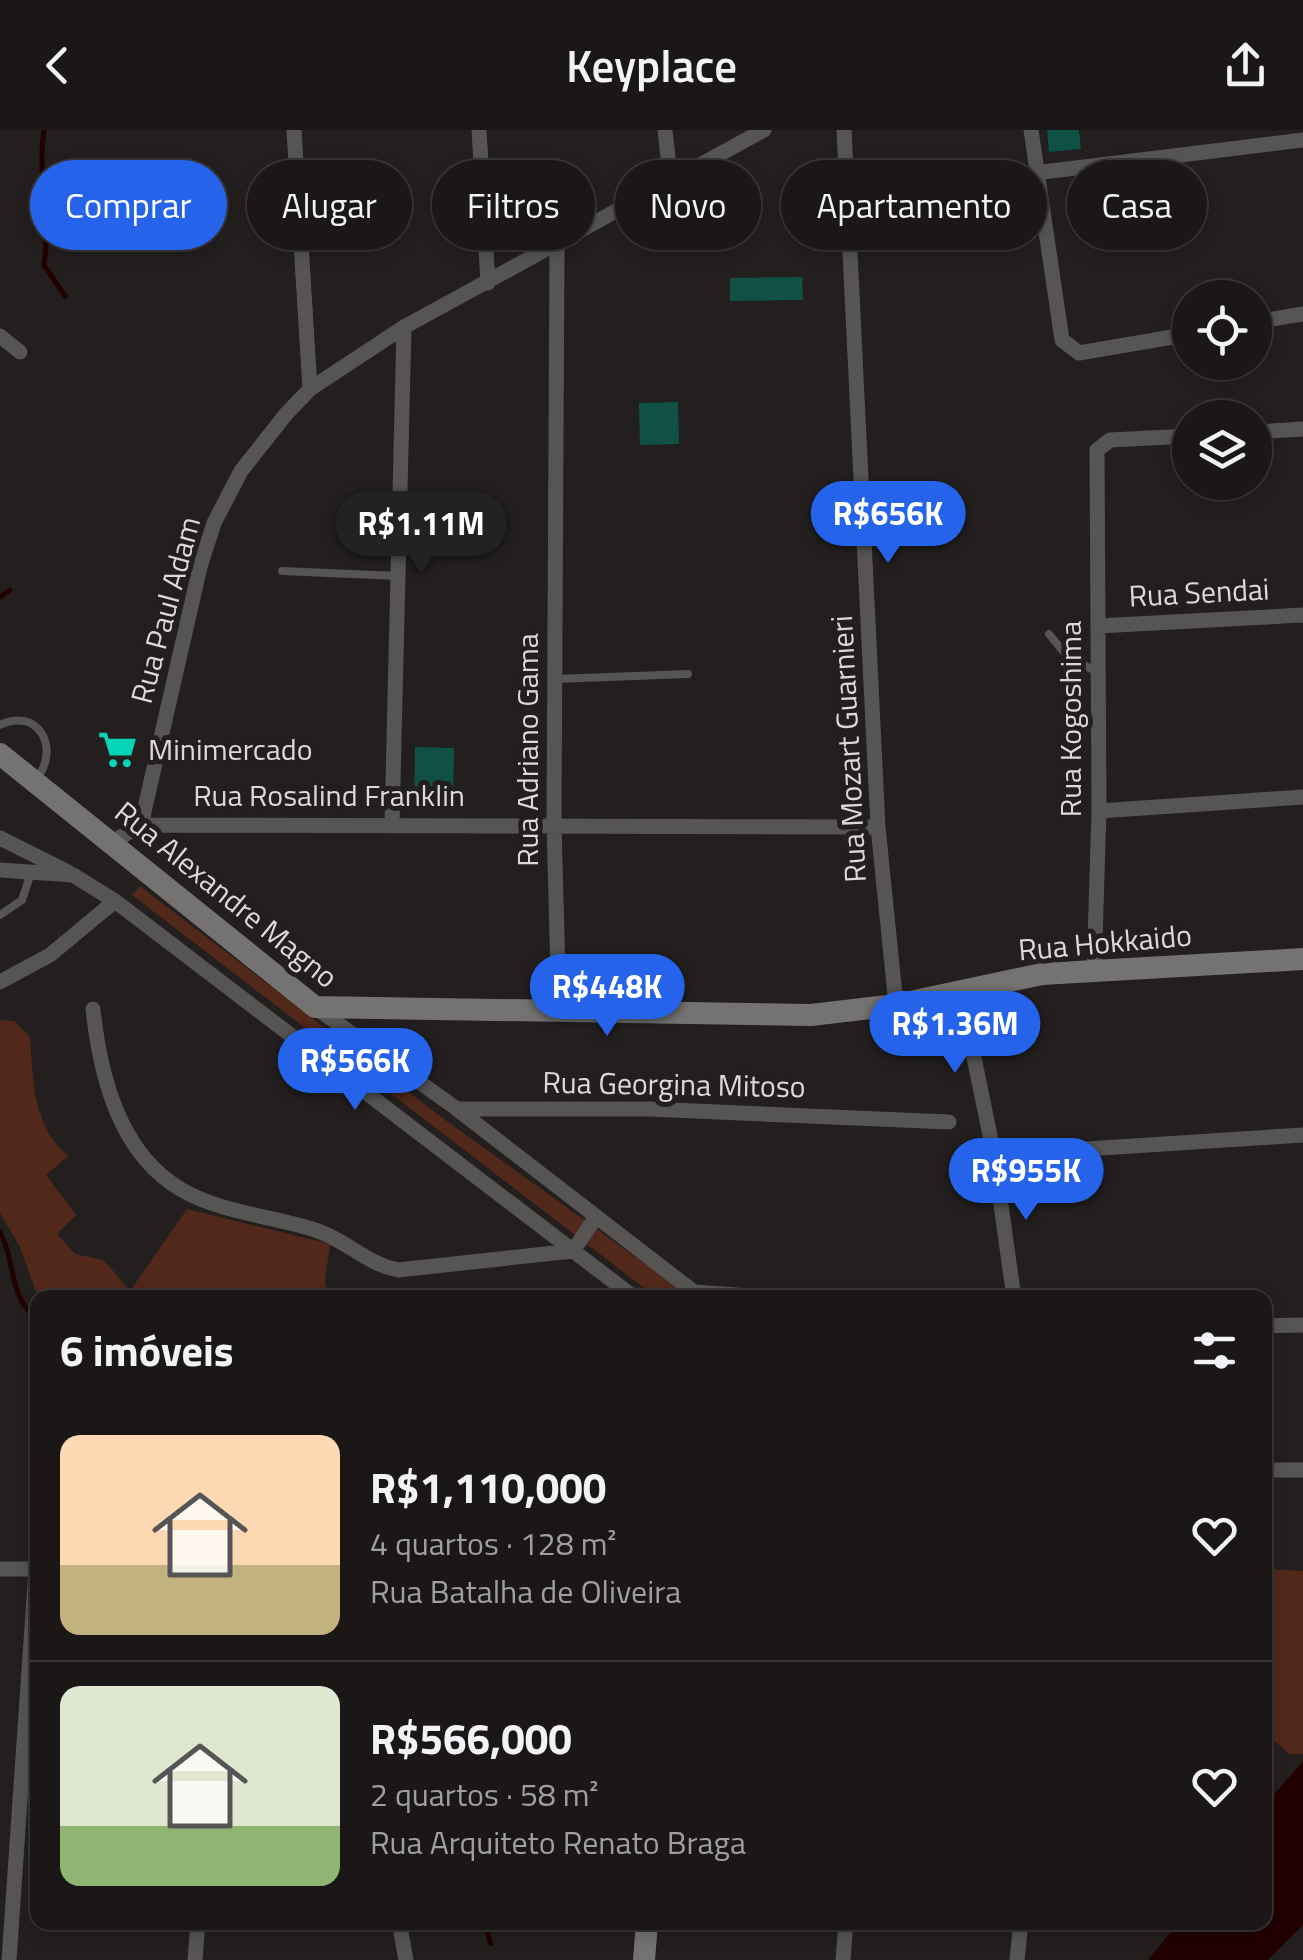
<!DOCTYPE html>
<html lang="pt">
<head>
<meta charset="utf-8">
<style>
  :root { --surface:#1a1716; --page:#272423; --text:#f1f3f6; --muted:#9f9fa1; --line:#383635; --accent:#2563eb }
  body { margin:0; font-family:"Titillium Web",sans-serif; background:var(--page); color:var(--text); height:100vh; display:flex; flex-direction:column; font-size:38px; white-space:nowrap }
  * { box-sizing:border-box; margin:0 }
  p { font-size:32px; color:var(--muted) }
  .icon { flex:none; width:55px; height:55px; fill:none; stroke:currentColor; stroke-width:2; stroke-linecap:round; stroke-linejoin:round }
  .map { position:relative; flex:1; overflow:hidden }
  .details { position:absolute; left:30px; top:1160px; width:1242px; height:640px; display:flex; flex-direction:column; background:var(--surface); border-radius:20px; box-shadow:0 5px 15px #0003,0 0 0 2px var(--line) }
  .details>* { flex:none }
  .top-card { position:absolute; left:30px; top:30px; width:1245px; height:90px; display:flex; gap:20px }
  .controls { position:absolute; left:1172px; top:150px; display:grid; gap:20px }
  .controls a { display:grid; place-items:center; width:100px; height:100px; border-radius:50%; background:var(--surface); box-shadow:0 5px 15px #0003,0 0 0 2px var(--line); font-size:50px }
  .price { position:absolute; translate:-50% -85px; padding:0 22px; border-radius:35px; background:var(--accent); color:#fff; font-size:32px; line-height:65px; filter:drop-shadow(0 2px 5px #0008) }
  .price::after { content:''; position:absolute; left:50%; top:60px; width:30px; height:22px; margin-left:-15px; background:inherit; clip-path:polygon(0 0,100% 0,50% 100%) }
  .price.selected { background:#222; color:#fff }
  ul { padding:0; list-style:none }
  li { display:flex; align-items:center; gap:30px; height:250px; padding:0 30px }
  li+li { border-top:2px solid var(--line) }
  li span { display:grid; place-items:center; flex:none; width:280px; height:200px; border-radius:20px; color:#555 }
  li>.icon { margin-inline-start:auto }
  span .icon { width:120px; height:120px; fill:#fffc; stroke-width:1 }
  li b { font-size:42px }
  h2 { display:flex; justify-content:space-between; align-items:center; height:120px; padding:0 30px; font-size:42px }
  .pill { padding:0 35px; border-radius:45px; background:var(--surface); box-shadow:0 5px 15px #0003,0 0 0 2px var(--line); font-size:35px; line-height:90px }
  .pill.selected { background:var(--accent); color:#fff }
  header { display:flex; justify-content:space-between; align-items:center; height:130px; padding:0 30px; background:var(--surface); font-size:45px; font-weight:600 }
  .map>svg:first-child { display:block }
  .green { fill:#51281a }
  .water { fill:#210000 }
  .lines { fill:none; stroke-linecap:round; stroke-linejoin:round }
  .stream { stroke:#210000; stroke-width:5 }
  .building { fill:#105145 }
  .lane { stroke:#565554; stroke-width:8 }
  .street { stroke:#565554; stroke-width:15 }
  .secondary { stroke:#757372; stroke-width:22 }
  .labels { text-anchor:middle; stroke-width:10; stroke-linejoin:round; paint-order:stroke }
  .street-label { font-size:30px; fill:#dcdad9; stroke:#221f1e }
  .poi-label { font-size:30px; fill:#dcdad9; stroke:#221f1e; text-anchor:start }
</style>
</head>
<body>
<header><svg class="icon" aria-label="back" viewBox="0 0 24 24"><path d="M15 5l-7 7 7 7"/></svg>Keyplace<svg class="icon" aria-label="share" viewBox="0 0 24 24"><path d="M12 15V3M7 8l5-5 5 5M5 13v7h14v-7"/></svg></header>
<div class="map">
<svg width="1303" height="1830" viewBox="0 0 1303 1830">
  <rect width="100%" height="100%" fill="#221f1e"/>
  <path class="green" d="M140,756l300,230 251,181h-33l-10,-6 -516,-396z
    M0,890l14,1 16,16c3,44 3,89 38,119l-22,19 30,40 -19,19 18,20 29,6 26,31 57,-82 143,35 -5,36 3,17h-290l-18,-50 -20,-34z
    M1265,1439l38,2v183h-13l-25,-20z"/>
  <path class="water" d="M1303,1631v164l-35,35h-120l30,-37 87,-1v-117z"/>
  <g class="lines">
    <path class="stream" d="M44,0c-7,45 7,89 0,135l21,31
      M0,467l10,-7
      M0,1102c16,28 8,67 38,87
      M483,1792l8,22"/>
  </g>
  <path class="building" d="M1047,0h32l2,19 -32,3z
    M802,147l1,23 -73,1v-23z
    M678,272l1,42 -39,1 -1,-42z
    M415,617l39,1 -1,63 -39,-1z"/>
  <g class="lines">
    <path class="lane" d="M282,441l116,5
      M1049,504l18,22 32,17
      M555,549l133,-5
      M0,595c37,-18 60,21 38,52
      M0,785l22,-15 9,-27"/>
    <path class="street" d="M294,0l16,259
      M479,0l9,153
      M665,0l6,54
      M844,0l34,697 18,178
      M1031,0l31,210 17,13 111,-19
      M1035,43l268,-33
      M557,118l-3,576 5,188
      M1255,192l48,-8
      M0,206l20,16
      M1255,302l48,-3
      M1098,496l205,-11
      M1099,681l204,-14
      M392,693l12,-496
      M141,695l737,2
      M0,708l68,34
      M114,711l27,-16 59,-258 14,-44 27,-52 45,-57 24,-25 94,-62 360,-197
      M0,740l73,5 42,26 520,397
      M1094,842l5,-161 -2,-361 13,-10 80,-4
      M0,852l50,-27 65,-54
      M960,859l34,166 20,143
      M316,878l141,101 237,183 82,6
      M93,879c7,66 26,145 89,181 40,23 90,26 133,40 30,9 51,34 83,40l175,-19 22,-33
      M457,979h192l300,13
      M994,1025l309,-20
      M1265,1196l38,-1
      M1265,1340h38
      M0,1439h38
      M399,1792l7,38
      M9,1830l27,-391
      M195,1830l3,-38
      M843,1830l3,-38
      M1017,1830l4,-38"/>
    <path class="secondary" d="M0,624l315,253 496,8 85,-10 146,-31 261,-15
      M644,1830l3,-38"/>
  </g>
  <defs>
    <symbol id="supermarket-bare" viewBox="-9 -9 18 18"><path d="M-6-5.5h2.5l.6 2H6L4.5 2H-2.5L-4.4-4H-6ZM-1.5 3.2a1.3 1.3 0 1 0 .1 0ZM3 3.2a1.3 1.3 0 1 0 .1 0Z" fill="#04d5b6" stroke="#221f1e" stroke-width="2.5" paint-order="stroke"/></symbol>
  </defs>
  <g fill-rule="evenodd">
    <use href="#supermarket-bare" x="90" y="592" width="55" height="55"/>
  </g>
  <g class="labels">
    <g class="street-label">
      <text transform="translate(1199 463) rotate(-3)" y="10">Rua Sendai</text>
      <text transform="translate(166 480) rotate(-75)" y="10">Rua Paul Adam</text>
      <text transform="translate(1071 589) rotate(-90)" y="10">Rua Kogoshima</text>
      <text transform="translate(849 619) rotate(-93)" y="10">Rua Mozart Guarnieri</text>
      <text transform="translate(528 620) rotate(-90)" y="10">Rua Adriano Gama</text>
      <text x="329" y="676">Rua Rosalind Franklin</text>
      <text transform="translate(226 765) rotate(39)" y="10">Rua Alexandre Magno</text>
      <text transform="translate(1105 813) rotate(-5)" y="10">Rua Hokkaido</text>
      <text transform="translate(674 955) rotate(1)" y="10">Rua Georgina Mitoso</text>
    </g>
    <g class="poi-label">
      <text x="148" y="630">Minimercado</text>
    </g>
  </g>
</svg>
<div class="controls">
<a><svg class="icon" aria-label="locate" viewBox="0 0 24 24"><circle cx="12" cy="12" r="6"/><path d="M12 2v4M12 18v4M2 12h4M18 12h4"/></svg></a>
<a><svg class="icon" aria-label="layers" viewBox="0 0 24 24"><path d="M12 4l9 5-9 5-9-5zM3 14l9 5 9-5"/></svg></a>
</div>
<b class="price" style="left:888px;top:436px">R$656K</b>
<b class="price selected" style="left:421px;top:446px">R$1.11M</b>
<b class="price" style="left:607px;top:909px">R$448K</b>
<b class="price" style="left:955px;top:946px">R$1.36M</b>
<b class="price" style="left:355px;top:983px">R$566K</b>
<b class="price" style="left:1026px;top:1093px">R$955K</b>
<div class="top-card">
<a class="pill selected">Comprar</a>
<a class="pill">Alugar</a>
<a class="pill">Filtros</a>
<a class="pill">Novo</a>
<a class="pill">Apartamento</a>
<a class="pill">Casa</a>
</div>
<section class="details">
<h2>6 imóveis<svg class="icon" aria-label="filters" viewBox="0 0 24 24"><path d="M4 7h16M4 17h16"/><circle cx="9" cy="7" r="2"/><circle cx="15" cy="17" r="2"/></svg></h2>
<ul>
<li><span style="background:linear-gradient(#ffd9b3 65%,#c2b280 0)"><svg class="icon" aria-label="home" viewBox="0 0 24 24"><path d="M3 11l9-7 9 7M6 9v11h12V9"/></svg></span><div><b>R$1,110,000</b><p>4 quartos · 128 m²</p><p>Rua Batalha de Oliveira</p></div><svg class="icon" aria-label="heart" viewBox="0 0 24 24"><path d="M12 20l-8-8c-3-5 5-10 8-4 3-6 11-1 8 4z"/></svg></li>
<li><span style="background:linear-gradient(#dfe7d0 70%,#8fb573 0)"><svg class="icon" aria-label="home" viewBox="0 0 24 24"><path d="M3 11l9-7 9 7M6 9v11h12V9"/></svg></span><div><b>R$566,000</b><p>2 quartos · 58 m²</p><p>Rua Arquiteto Renato Braga</p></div><svg class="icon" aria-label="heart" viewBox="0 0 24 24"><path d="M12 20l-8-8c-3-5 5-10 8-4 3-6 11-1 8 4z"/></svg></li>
</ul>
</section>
</div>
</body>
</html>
